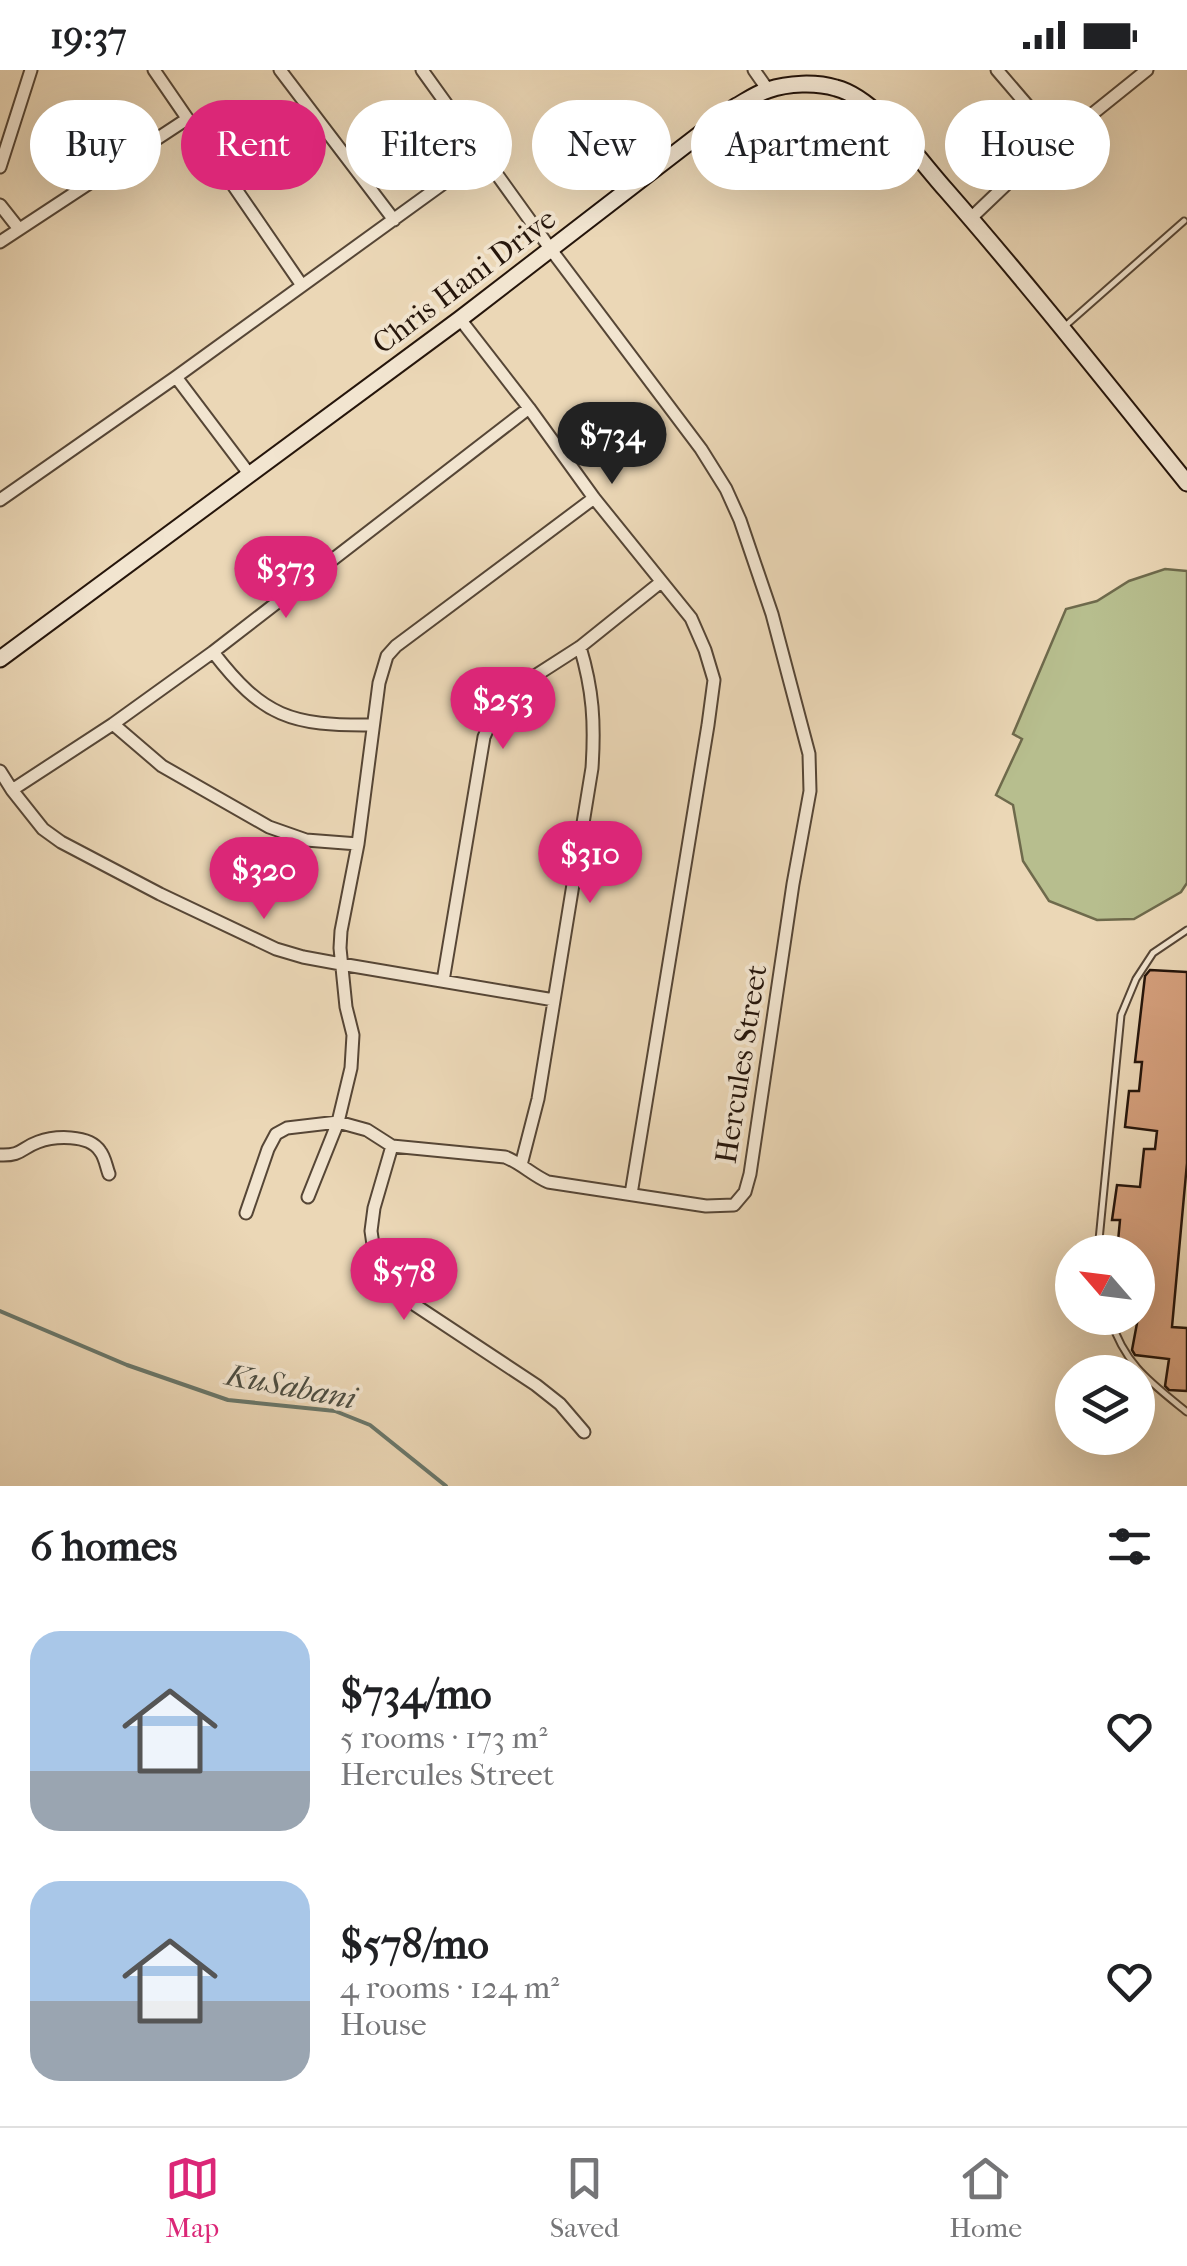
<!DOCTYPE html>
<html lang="en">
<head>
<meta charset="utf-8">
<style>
  :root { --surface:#fff; --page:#f2f2f2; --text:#202124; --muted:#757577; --line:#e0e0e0; --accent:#db2777 }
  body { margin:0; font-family:"IM FELL French Canon",serif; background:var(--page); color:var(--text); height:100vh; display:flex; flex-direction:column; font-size:38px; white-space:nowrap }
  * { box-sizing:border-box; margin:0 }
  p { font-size:32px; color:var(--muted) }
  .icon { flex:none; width:55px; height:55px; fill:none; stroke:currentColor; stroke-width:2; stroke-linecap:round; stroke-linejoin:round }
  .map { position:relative; height:1416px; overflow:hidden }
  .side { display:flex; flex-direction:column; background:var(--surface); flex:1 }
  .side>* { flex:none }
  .banner { position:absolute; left:30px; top:30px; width:1128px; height:90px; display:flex; gap:20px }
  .needle { width:65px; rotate:298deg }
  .buttons { position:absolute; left:1055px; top:1165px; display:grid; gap:20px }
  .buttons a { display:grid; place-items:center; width:100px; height:100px; border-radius:50%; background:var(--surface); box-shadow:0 10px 40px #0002; font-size:50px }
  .price { position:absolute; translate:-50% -85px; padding:0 22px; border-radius:35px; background:var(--accent); color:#fff; font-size:32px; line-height:65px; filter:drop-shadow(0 2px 5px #0008) }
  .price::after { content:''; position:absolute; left:50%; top:60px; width:30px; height:22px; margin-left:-15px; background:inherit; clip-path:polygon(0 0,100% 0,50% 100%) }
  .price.selected { background:#222; color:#fff }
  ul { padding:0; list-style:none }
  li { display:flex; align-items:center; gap:30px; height:250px; padding:0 30px }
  li span { display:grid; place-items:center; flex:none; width:280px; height:200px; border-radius:30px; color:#555 }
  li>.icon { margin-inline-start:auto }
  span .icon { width:120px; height:120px; fill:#fffc; stroke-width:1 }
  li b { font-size:42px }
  h2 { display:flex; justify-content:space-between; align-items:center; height:120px; padding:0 30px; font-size:42px }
  .chip { padding:0 35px; border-radius:45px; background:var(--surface); box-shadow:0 10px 40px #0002; font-size:35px; line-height:90px }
  .chip.selected { background:var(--accent); color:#fff }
  .status { display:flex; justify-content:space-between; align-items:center; height:70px; padding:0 50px; background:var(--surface); direction:ltr }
  .status svg { height:28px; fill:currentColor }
  .tabs { display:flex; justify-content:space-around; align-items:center; height:140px; border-top:2px solid var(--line); background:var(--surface); font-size:28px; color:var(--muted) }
  .tabs a { display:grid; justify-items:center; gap:5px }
  .tabs .selected { color:var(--accent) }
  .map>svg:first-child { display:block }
  .green { fill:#b7be8e; stroke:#6e6a4c; stroke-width:2.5 }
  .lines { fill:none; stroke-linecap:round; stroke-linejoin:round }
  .stream { stroke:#6b786b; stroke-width:4 }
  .building { fill:#d49f7c; stroke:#25150b; stroke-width:2.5 }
  .lane-casing { stroke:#564636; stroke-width:9 }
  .street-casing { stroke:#564636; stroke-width:15 }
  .secondary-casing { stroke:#25150b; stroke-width:19 }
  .lane { stroke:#f2e5d0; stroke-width:5 }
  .street { stroke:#f2e5d0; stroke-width:11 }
  .secondary { stroke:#f2e5d0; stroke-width:15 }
  .labels { text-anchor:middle; stroke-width:8; stroke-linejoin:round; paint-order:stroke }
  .street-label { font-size:30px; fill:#25150b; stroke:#f2e5d0 }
  .water-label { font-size:32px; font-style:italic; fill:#4e4f43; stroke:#f2e5d0 }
</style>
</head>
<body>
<div class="status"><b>19:37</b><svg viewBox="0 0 49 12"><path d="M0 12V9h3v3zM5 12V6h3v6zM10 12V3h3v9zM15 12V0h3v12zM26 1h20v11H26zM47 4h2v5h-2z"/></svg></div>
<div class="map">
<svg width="1187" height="1416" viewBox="0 0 1187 1416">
  <rect width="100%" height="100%" fill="#ebd7b6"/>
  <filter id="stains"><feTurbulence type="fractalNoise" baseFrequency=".002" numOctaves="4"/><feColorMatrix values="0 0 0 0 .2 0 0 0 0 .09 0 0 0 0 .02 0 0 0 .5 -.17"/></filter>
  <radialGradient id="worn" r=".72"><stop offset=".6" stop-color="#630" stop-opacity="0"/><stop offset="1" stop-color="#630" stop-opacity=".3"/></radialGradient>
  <path class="green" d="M1165,499l22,2v312l-6,9 -47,27 -37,1 -48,-19 -26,-40 -10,-56 -17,-10 26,-56 -9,-5 53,-125 31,-8 32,-20z"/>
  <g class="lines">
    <path class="stream" d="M0,1241l127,54 101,35 107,11 35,14 76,61"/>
  </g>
  <path class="building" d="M1150,900l37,2v191l-15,164 15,1v63l-18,-1 -4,-4 4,-27 -34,-4 -3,-5 6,-32v-66h-21l3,-32h-8l5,-35 23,2 4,-38h11l2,-18 -32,-4 4,-36h10l3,-29h-7l10,-86z"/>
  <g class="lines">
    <defs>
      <path id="lane" d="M1064,257l120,-106
        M1100,1182l-1,-12 22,-225 15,-36 17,-26 34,-23
        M1110,1248c15,47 40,64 77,94"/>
      <path id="street" d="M154,0l147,214
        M280,0l114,150
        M754,0l14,20
        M997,0l61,71
        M0,97l31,-97
        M0,135l19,24
        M971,148l43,-41 133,-107
        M0,172l187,-123
        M460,249l69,89 65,90 97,120 14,32 9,30 -6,45 -77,469
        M176,307l74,98
        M0,430l176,-123 308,-223
        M213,582c50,65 78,74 160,73
        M113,654l49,42 107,61 37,13 52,4
        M0,701l12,19 31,39 18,13 99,52 116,55 27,8 38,7 213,36
        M12,720l101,-66 100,-72 316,-244
        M443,911l41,-244 14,-32 12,-13 70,-45 81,-65
        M392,1076l-18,62 -3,23 5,34 8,15 31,25 121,80 24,19 24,28
        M0,1085c22,1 21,-7 38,-13 16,-6 51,-8 62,9 5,6 6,15 9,23
        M521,1095l17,-66 54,-331c3,-45 1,-78 -12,-121
        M308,1127l30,-75 13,-54 2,-33 -7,-28 -6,-59 1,-17 17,-87 21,-161 8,-27 9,-10 198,-148
        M246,1143l22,-64 8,-15 11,-6 51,-6 29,8 25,16 113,11c16,6 27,18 43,25l158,24 28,-1 11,-13 5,-18 43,-290 17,-93 -1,-37 -37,-140 -32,-94 -14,-31 -25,-40 -149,-198 -130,-181"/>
      <path id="secondary" d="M0,589l460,-340 275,-212c11,-6 22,-14 33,-17 20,-7 48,-8 68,-2 40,10 83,72 110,102 83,95 162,195 241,293"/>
    </defs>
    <use href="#lane" class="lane-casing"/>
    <use href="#street" class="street-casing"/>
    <use href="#secondary" class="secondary-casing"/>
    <use href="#lane" class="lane"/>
    <use href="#street" class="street"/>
    <use href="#secondary" class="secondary"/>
  </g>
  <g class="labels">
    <g class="street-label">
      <text transform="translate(464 211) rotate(-37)" y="10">Chris Hani Drive</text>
      <text transform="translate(741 994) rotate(-81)" y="10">Hercules Street</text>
    </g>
    <g class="water-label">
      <text transform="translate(291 1316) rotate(11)" y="11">KuSabani</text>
    </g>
  </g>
  <rect width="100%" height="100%" filter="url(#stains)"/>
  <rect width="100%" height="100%" fill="url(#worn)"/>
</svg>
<div class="buttons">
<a><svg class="needle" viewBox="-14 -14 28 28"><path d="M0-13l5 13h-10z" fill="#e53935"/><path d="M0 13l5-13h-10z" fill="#757577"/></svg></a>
<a><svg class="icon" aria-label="layers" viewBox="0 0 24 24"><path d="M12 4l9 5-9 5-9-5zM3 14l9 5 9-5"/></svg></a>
</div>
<b class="price selected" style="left:612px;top:417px">$734</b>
<b class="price" style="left:286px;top:551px">$373</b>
<b class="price" style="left:503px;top:682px">$253</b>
<b class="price" style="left:590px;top:836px">$310</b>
<b class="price" style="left:264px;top:852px">$320</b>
<b class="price" style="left:404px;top:1253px">$578</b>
<div class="banner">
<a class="chip">Buy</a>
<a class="chip selected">Rent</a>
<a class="chip">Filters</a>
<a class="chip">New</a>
<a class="chip">Apartment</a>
<a class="chip">House</a>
</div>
</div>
<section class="side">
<h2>6 homes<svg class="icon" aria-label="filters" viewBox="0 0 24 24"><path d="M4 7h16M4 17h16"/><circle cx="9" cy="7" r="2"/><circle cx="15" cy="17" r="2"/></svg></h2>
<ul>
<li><span style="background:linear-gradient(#a9c7e8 70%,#9aa5b1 0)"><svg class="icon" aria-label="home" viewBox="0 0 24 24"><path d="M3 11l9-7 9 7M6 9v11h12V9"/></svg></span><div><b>$734/mo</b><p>5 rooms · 173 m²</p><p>Hercules Street</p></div><svg class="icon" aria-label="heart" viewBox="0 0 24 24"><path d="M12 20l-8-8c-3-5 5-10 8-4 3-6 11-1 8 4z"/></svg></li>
<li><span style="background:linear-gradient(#a9c7e8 60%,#9aa5b1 0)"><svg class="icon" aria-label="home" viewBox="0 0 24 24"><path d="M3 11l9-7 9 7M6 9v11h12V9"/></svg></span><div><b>$578/mo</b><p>4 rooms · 124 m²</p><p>House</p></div><svg class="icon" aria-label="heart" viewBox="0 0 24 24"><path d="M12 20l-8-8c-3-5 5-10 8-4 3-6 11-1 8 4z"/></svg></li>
</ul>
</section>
<nav class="tabs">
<a class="selected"><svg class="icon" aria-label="map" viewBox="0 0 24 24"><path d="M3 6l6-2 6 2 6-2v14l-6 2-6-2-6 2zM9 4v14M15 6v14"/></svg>Map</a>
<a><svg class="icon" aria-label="saved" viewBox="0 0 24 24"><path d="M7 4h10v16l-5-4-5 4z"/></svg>Saved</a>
<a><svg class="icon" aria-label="home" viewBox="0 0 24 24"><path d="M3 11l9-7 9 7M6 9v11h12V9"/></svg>Home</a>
</nav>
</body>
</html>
